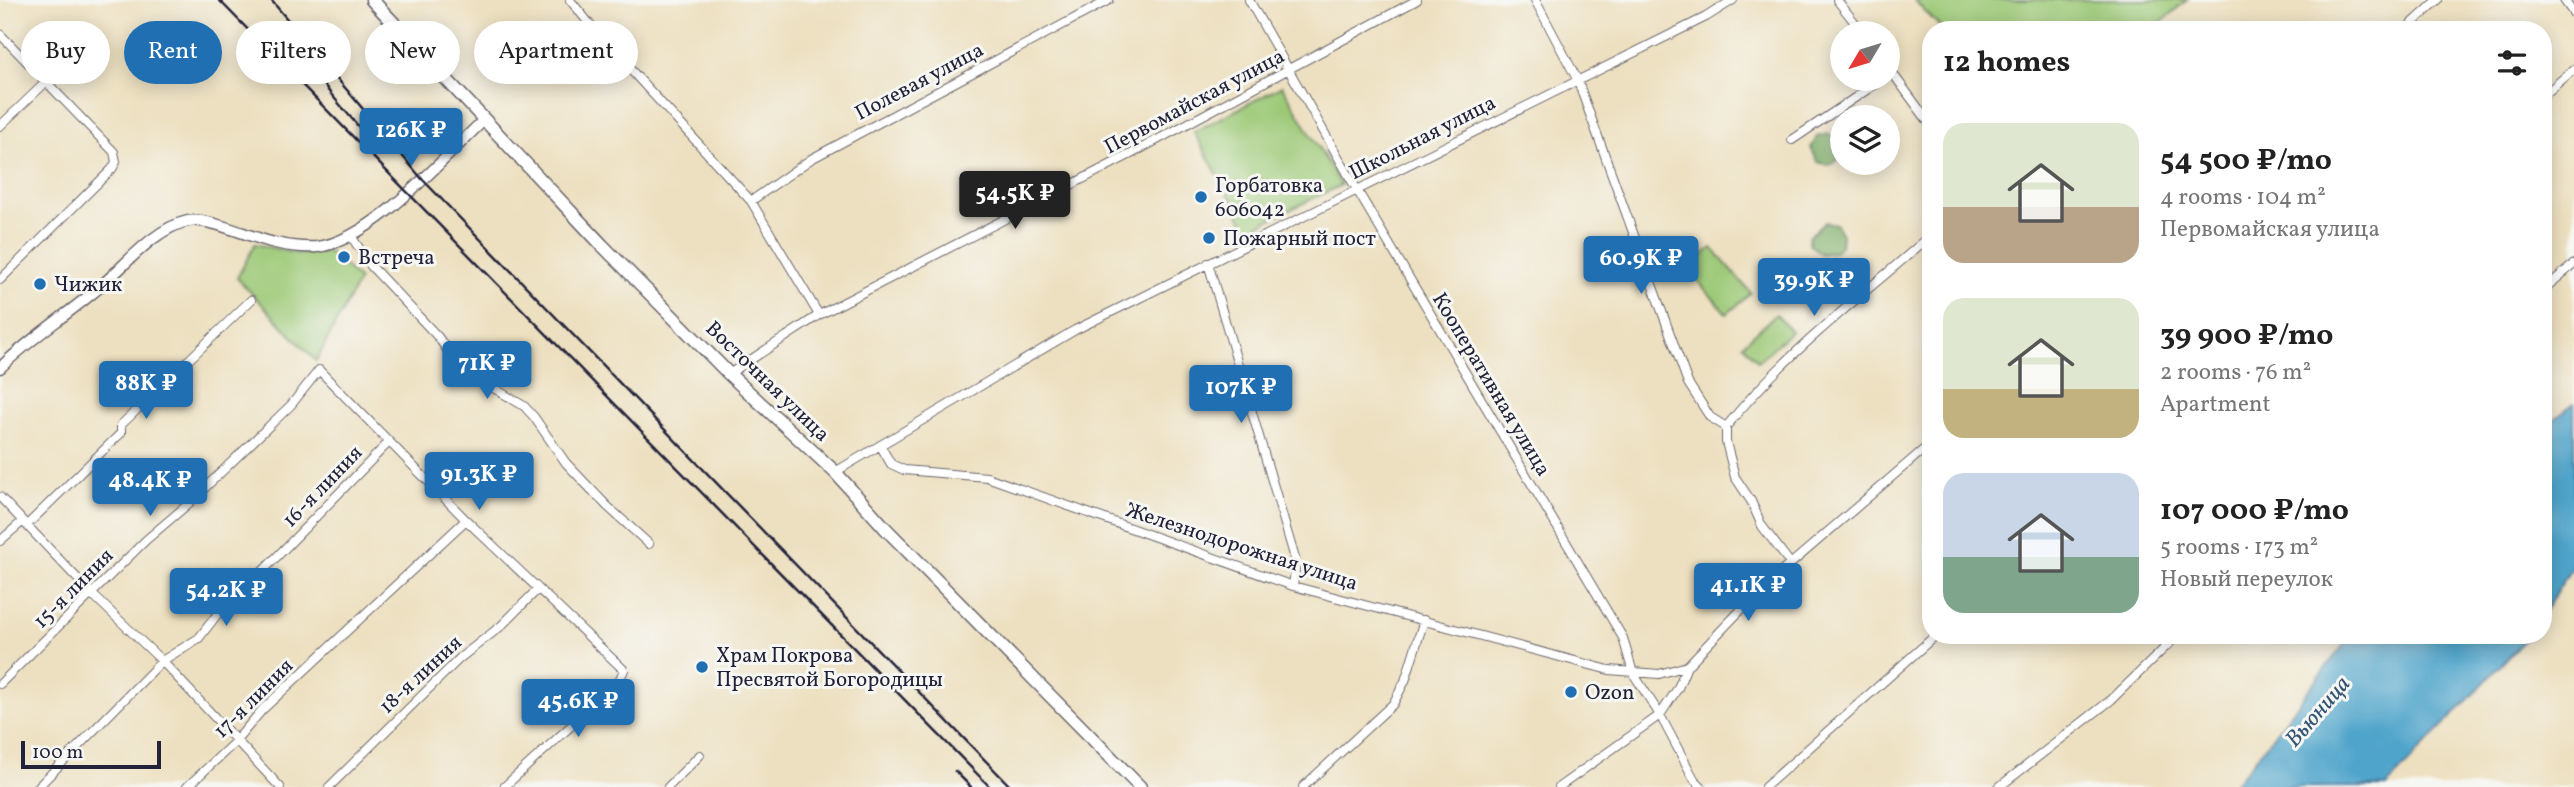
<!DOCTYPE html>
<html lang="en">
<head>
<meta charset="utf-8">
<style>
  :root { --surface:#fff; --page:#f2f2f2; --text:#222; --muted:#767676; --accent:#1f6fb2 }
  body { margin:0; font-family:Vollkorn,serif; background:var(--page); color:var(--text); height:100vh; display:flex; flex-direction:column; font-size:26px; white-space:nowrap }
  * { box-sizing:border-box; margin:0 }
  p { font-size:23px; color:var(--muted) }
  .icon { flex:none; width:38px; height:38px; fill:none; stroke:currentColor; stroke-width:2; stroke-linecap:round; stroke-linejoin:round }
  .map { position:relative; flex:1; overflow:hidden }
  .panel { position:absolute; left:1922px; top:21px; width:630px; height:623px; display:flex; flex-direction:column; background:var(--surface); border-radius:28px; box-shadow:0 4px 18px #0003 }
  .panel>* { flex:none }
  .top-card { position:absolute; left:21px; top:21px; width:665px; height:63px; display:flex; gap:14px }
  .needle { width:46px; rotate:232deg }
  .tools { position:absolute; left:1830px; top:21px; display:grid; gap:14px }
  .tools a { display:grid; place-items:center; width:70px; height:70px; border-radius:50%; background:var(--surface); box-shadow:0 4px 18px #0003; font-size:35px }
  .scale { position:absolute; left:21px; bottom:18px; width:140px; box-sizing:border-box; padding-left:7px; border:4px solid #22223b; border-top:0; font-size:19px; line-height:24px; white-space:nowrap; color:#22223b; -webkit-text-stroke:5px #f6f6f2; paint-order:stroke }
  .price { position:absolute; translate:-50% -60px; padding:0 16px; border-radius:7px; background:var(--accent); color:#fff; font-size:23px; line-height:46px; filter:drop-shadow(0 2px 4px #0008) }
  .price::after { content:''; position:absolute; left:50%; top:42px; width:21px; height:16px; margin-left:-10px; background:inherit; clip-path:polygon(0 0,100% 0,50% 100%) }
  .price.current { background:#222; color:#fff }
  ul { padding:0; list-style:none }
  li { display:flex; align-items:center; gap:21px; height:175px; padding:0 21px }
  li span { display:grid; place-items:center; flex:none; width:196px; height:140px; border-radius:21px; color:#555 }
  li>.icon { margin-inline-start:auto }
  span .icon { width:84px; height:84px; fill:#fffc; stroke-width:1 }
  li b { font-size:30px }
  h2 { display:flex; justify-content:space-between; align-items:center; height:84px; padding:0 21px; font-size:30px }
  .chip { padding:0 24px; border-radius:32px; background:var(--surface); box-shadow:0 4px 18px #0003; font-size:24px; line-height:63px }
  .chip.current { background:var(--accent); color:#fff }
  .map>svg:first-child { display:block }
  .green { fill:#9dc977; stroke:#607659; stroke-width:2 }
  .forest { fill:#7ead68; stroke:#506852; stroke-width:2 }
  .water { fill:#50a4cb; stroke:#396383; stroke-width:2 }
  .lines { fill:none; stroke-linecap:round; stroke-linejoin:round }
  .minor-casing { stroke:#69646a; stroke-width:10 }
  .tertiary-casing { stroke:#69646a; stroke-width:13 }
  .primary-casing { stroke:#69646a; stroke-width:15 }
  .minor { stroke:#fff; stroke-width:8 }
  .tertiary { stroke:#fff; stroke-width:10 }
  .primary { stroke:#fff; stroke-width:12 }
  .rail { stroke:#22223b; stroke-width:2.5 }
  .poi-dot { fill:#1f6fb2; stroke:#f6f6f2; stroke-width:2.5 }
  .labels { text-anchor:middle; stroke-width:6; stroke-linejoin:round; paint-order:stroke }
  .street-label { font-size:21px; fill:#22223b; stroke:#f6f6f2 }
  .poi-label { font-size:21px; fill:#22223b; stroke:#f6f6f2; text-anchor:start }
  .water-label { font-size:23px; font-style:italic; fill:#345675; stroke:#f6f6f2 }
</style>
</head>
<body>
<div class="map">
<svg width="2574" height="787" viewBox="0 0 2574 787">
  <rect width="100%" height="100%" fill="#f6f6f2"/>
  <filter id="ink" filterUnits="userSpaceOnUse"><feTurbulence type="fractalNoise" baseFrequency=".0143" numOctaves="2"/><feDisplacementMap in="SourceGraphic" scale="14" xChannelSelector="R" yChannelSelector="G"/><feConvolveMatrix kernelMatrix="1 2 1 2 8 2 1 2 1" color-interpolation-filters="sRGB"/></filter>
  <filter id="wash" filterUnits="userSpaceOnUse"><feTurbulence type="fractalNoise" baseFrequency=".00686" numOctaves="4" result="noise"/><feDisplacementMap in="SourceGraphic" scale="28" xChannelSelector="R" yChannelSelector="G"/><feGaussianBlur stdDeviation="1.57" result="paint"/><feColorMatrix in="noise" values="0 0 0 0 0 0 0 0 0 0 0 0 0 0 0 0 0 1.4 0 .05"/><feComposite in="paint" operator="in"/></filter>
  <g filter="url(#wash)">
    <rect width="100%" height="100%" fill="#ede0c0"/>
    <path class="green" d="M1914,0h273l-34,30h-210z
      M1282,86l59,99 -93,45 -54,-98z
      M255,244l44,10 31,-2 29,28 -43,81 -79,-83z
      M1712,248l39,45 -24,21 -40,-45z
      M1776,314l15,18 -33,29 -15,-17z"/>
    <path class="forest" d="M1828,134l13,5 2,14 -3,6 -12,6 -10,-3 -7,-14 6,-11z
      M1825,222l11,2 6,11 -1,11 -8,6 -12,2 -11,-9 -2,-8z"/>
    <path class="water" d="M2574,404v160l-31,50v-186z
      M2352,635h177l-143,152h-154c42,-49 79,-102 120,-152z"/>
  </g>
  <g filter="url(#ink)">
    <g class="lines">
      <defs>
        <path id="minor" d="M570,0l27,33 154,168 68,114
          M1249,0l108,190 266,448 10,35 27,42 34,64 8,8
          M1535,0l42,79 111,304 22,34 16,10v15l9,35 16,24 11,25 28,37
          M1837,0l26,33
          M2564,0l10,14
          M2405,30l33,-30
          M0,34l114,118 2,10 -4,7 -112,111
          M1888,67l42,57
          M2543,96l31,-27
          M0,126l46,-44
          M1792,140l91,-61
          M751,201l60,-42 298,-159
          M351,236l20,30 67,71 17,24 10,10 59,35 10,11 32,46 41,43 42,38
          M1208,263l88,299 -3,24
          M2543,290l31,-26
          M729,374l90,-59 312,-161 286,-154
          M1726,427c58,-73 135,-130 204,-191
          M880,445l11,19 13,6 83,7 306,109 316,84 50,4 28,-8
          M835,472l240,-142 631,-313 27,-17
          M0,497l92,97 70,67 118,126
          M27,525l94,-92v-8l130,-125
          M0,541l23,-20
          M0,684l146,-144 41,-35 104,-100 28,-35 147,150 158,150 -6,13 -114,104
          M38,787l124,-126 37,-23 30,-39 27,-21 133,-136
          M187,787l48,-45 27,-32 204,-190
          M329,787l131,-129 41,-32 37,-37
          M668,787l32,-32
          M1303,787l90,-83 12,-23 19,-61
          M1559,787l101,-72 18,-27 9,-22 72,-75 171,-147
          M1765,787l171,-152
          M1999,787l112,-87 67,-65"/>
        <path id="tertiary" d="M0,368c29,-29 64,-51 95,-77 28,-22 57,-62 93,-70 20,-4 64,17 87,22 13,3 28,5 42,4 56,-7 126,-89 167,-127"/>
        <path id="primary" d="M372,0l230,245 127,129 106,98 51,57 254,258"/>
      </defs>
      <use href="#minor" class="minor-casing"/>
      <use href="#tertiary" class="tertiary-casing"/>
      <use href="#primary" class="primary-casing"/>
      <use href="#minor" class="minor"/>
      <use href="#tertiary" class="tertiary"/>
      <use href="#primary" class="primary"/>
      <path class="rail" d="M219,0l771,787
        M271,0l151,179 589,608
        M284,28l46,65 46,54
        M955,771l16,16"/>
    </g>
  </g>
  <g class="poi-dot">
    <circle cx="1201" cy="197" r="7"/>
    <circle cx="1209" cy="238" r="7"/>
    <circle cx="344" cy="257" r="7"/>
    <circle cx="40" cy="284" r="7"/>
    <circle cx="702" cy="667" r="7"/>
    <circle cx="1571" cy="692" r="7"/>
  </g>
  <g class="labels">
    <g class="street-label">
      <text transform="translate(919 81) rotate(-28)" y="7">Полевая улица</text>
      <text transform="translate(1194 101) rotate(-28)" y="7">Первомайская улица</text>
      <text transform="translate(1422 137) rotate(-27)" y="7">Школьная улица</text>
      <text transform="translate(768 381) rotate(44)" y="7">Восточная улица</text>
      <text transform="translate(1492 384) rotate(59)" y="7">Кооперативная улица</text>
      <text transform="translate(322 486) rotate(-46)" y="7">16-я линия</text>
      <text transform="translate(1242 546) rotate(18)" y="7">Железнодорожная улица</text>
      <text transform="translate(73 588) rotate(-45)" y="7">15-я линия</text>
      <text transform="translate(420 674) rotate(-43)" y="7">18-я линия</text>
      <text transform="translate(253 698) rotate(-45)" y="7">17-я линия</text>
    </g>
    <g class="poi-label">
      <text x="1215" y="192">Горбатовка<tspan x="1215" dy="24">606042</tspan></text>
      <text x="1223" y="245">Пожарный пост</text>
      <text x="358" y="264">Встреча</text>
      <text x="54" y="291">Чижик</text>
      <text x="716" y="662">Храм Покрова<tspan x="716" dy="24">Пресвятой Богородицы</tspan></text>
      <text x="1585" y="699">Ozon</text>
    </g>
    <g class="water-label">
      <text transform="translate(2317 711) rotate(-49)" y="8">Вьюница</text>
    </g>
  </g>
</svg>
<div class="tools">
<a><svg class="needle" viewBox="-14 -14 28 28"><path d="M0-13l5 13h-10z" fill="#e53935"/><path d="M0 13l5-13h-10z" fill="#767676"/></svg></a>
<a><svg class="icon" aria-label="layers" viewBox="0 0 24 24"><path d="M12 4l9 5-9 5-9-5zM3 14l9 5 9-5"/></svg></a>
</div>
<div class="scale">100 m</div>
<b class="price" style="left:411px;top:168px">126K ₽</b>
<b class="price current" style="left:1015px;top:231px">54.5K ₽</b>
<b class="price" style="left:1641px;top:296px">60.9K ₽</b>
<b class="price" style="left:1814px;top:318px">39.9K ₽</b>
<b class="price" style="left:487px;top:401px">71K ₽</b>
<b class="price" style="left:146px;top:421px">88K ₽</b>
<b class="price" style="left:1241px;top:425px">107K ₽</b>
<b class="price" style="left:479px;top:512px">91.3K ₽</b>
<b class="price" style="left:150px;top:518px">48.4K ₽</b>
<b class="price" style="left:1748px;top:623px">41.1K ₽</b>
<b class="price" style="left:226px;top:628px">54.2K ₽</b>
<b class="price" style="left:578px;top:739px">45.6K ₽</b>
<div class="top-card">
<a class="chip">Buy</a>
<a class="chip current">Rent</a>
<a class="chip">Filters</a>
<a class="chip">New</a>
<a class="chip">Apartment</a>
</div>
<section class="panel">
<h2>12 homes<svg class="icon" aria-label="filters" viewBox="0 0 24 24"><path d="M4 7h16M4 17h16"/><circle cx="9" cy="7" r="2"/><circle cx="15" cy="17" r="2"/></svg></h2>
<ul>
<li><span style="background:linear-gradient(#dfe7d0 60%,#b9a48a 0)"><svg class="icon" aria-label="home" viewBox="0 0 24 24"><path d="M3 11l9-7 9 7M6 9v11h12V9"/></svg></span><div><b>54 500 ₽/mo</b><p>4 rooms · 104 m²</p><p>Первомайская улица</p></div></li>
<li><span style="background:linear-gradient(#dfe7d0 65%,#c2b280 0)"><svg class="icon" aria-label="home" viewBox="0 0 24 24"><path d="M3 11l9-7 9 7M6 9v11h12V9"/></svg></span><div><b>39 900 ₽/mo</b><p>2 rooms · 76 m²</p><p>Apartment</p></div></li>
<li><span style="background:linear-gradient(#c9d6e8 60%,#7fa58c 0)"><svg class="icon" aria-label="home" viewBox="0 0 24 24"><path d="M3 11l9-7 9 7M6 9v11h12V9"/></svg></span><div><b>107 000 ₽/mo</b><p>5 rooms · 173 m²</p><p>Новый переулок</p></div></li>
</ul>
</section>
</div>
</body>
</html>
